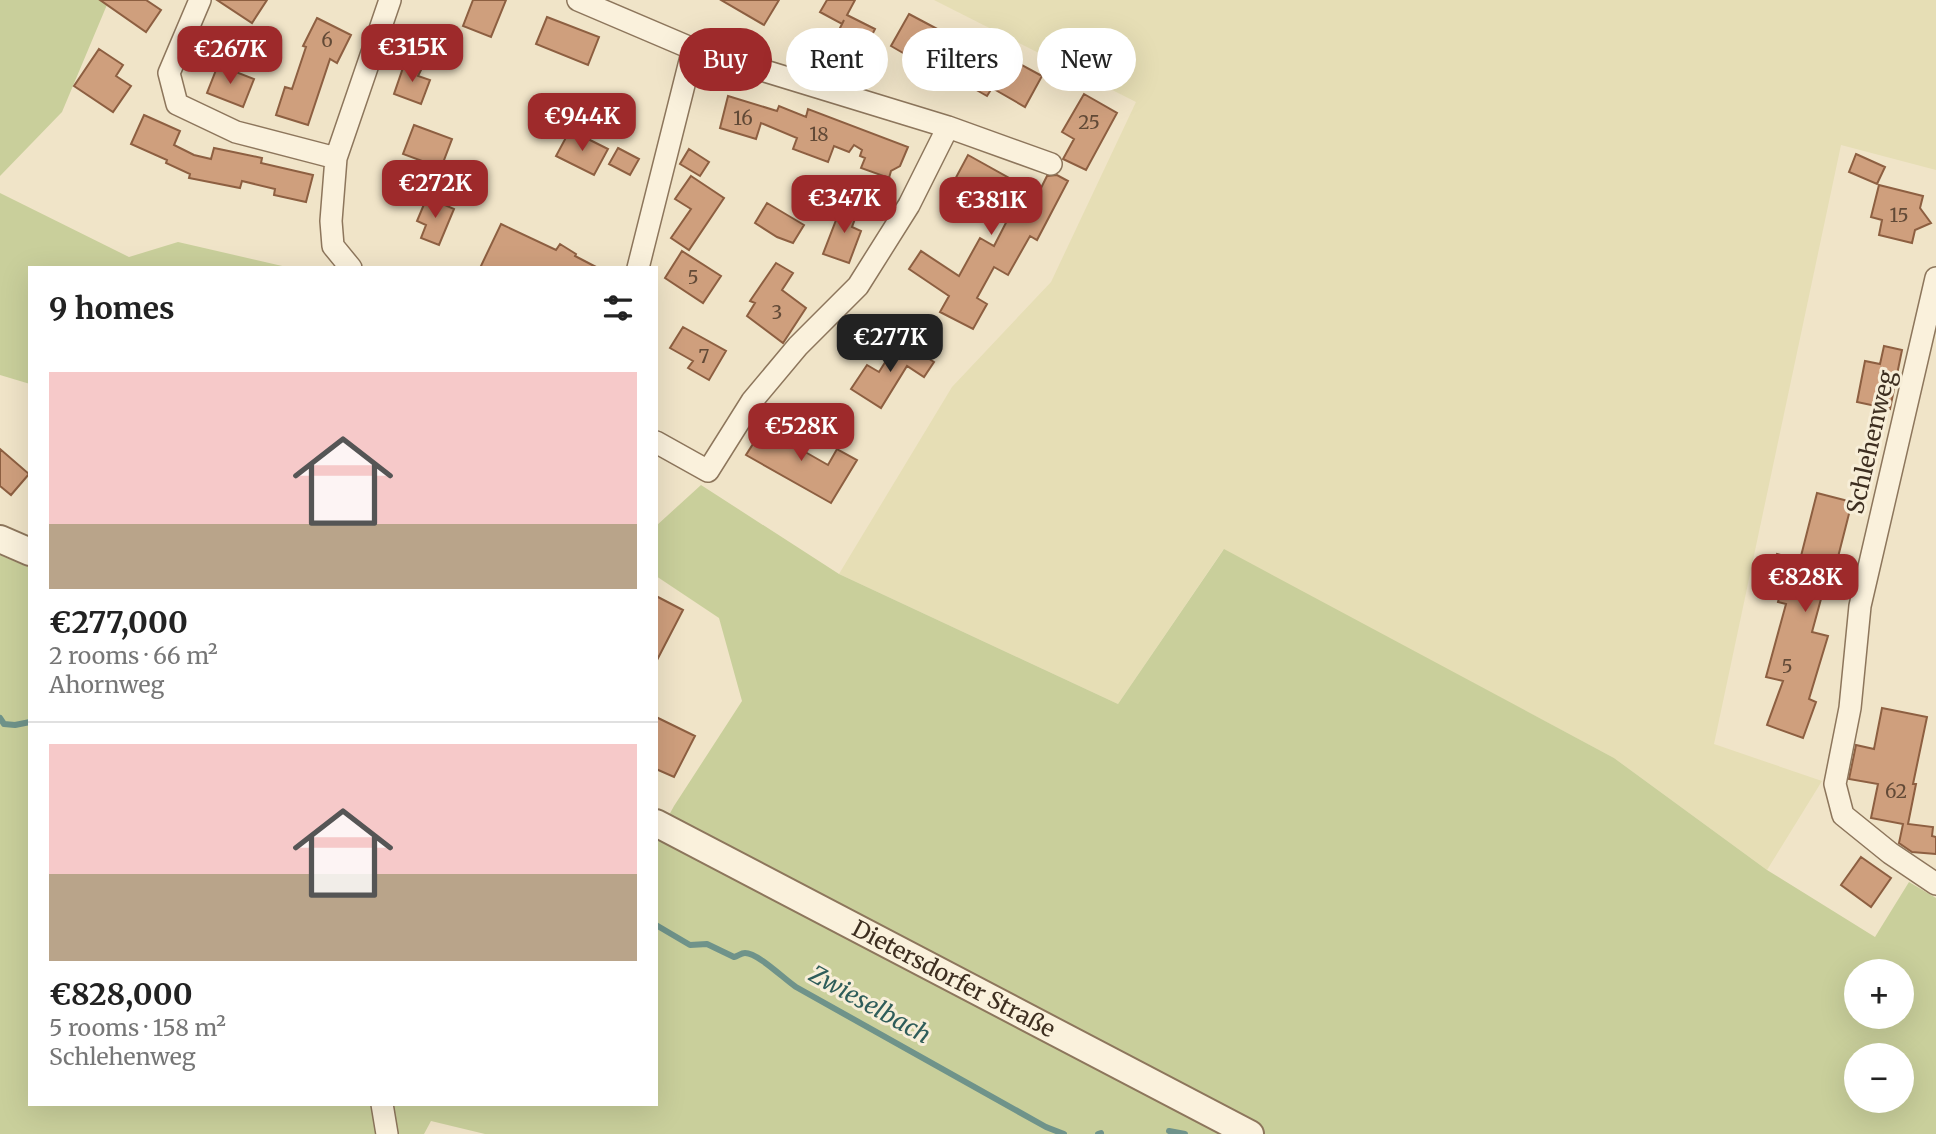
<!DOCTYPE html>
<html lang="en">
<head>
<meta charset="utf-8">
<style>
  :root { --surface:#fff; --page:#f6f6f6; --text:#222; --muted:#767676; --line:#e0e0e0; --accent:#9e2a2b }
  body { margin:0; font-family:Merriweather,serif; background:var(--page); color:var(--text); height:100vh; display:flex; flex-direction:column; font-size:26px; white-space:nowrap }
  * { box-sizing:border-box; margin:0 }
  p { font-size:23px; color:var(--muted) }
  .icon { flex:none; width:38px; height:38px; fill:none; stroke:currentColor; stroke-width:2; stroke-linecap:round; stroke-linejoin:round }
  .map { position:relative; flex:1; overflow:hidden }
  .drawer { position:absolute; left:28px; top:266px; width:630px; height:840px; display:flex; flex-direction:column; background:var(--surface); border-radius:0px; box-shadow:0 7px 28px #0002 }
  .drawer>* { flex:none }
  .banner { position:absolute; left:679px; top:28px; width:665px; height:63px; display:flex; gap:14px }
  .controls { position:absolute; left:1844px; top:959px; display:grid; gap:14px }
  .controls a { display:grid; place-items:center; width:70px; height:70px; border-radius:50%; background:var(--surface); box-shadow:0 7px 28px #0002; font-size:35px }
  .price { position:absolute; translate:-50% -60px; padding:0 16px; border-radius:14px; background:var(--accent); color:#fff; font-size:23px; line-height:46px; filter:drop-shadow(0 2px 4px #0008) }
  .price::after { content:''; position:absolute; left:50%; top:42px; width:21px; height:16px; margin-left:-10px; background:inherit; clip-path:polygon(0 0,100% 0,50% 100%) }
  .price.on { background:#222; color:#fff }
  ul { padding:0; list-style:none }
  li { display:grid; align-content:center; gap:14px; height:371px; padding:0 21px }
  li+li { border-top:2px solid var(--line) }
  li span { display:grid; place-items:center; height:217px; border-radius:0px; color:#555 }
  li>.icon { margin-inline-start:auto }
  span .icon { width:126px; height:126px; fill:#fffc; stroke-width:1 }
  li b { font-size:30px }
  h2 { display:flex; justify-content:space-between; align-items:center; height:84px; padding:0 21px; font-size:30px }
  .pill { padding:0 24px; border-radius:32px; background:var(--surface); box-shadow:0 7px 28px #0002; font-size:24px; line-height:63px }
  .pill.on { background:var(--accent); color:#fff }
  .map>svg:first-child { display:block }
  .farmland { fill:#e6deb5 }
  .green { fill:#c9cf9b; fill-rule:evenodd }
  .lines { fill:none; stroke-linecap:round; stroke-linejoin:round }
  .stream { stroke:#6f938a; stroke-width:6 }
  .building { fill:#cf9f7d; stroke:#8d5f41; stroke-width:2 }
  .minor-casing { stroke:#8d765c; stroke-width:24 }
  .tertiary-casing { stroke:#8d765c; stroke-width:30 }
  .minor { stroke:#faf1dc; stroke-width:21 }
  .tertiary { stroke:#faf1dc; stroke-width:26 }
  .labels { text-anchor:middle; stroke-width:6; stroke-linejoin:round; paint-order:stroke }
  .number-label { font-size:19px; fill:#624a37 }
  .street-label { font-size:23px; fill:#3d2e20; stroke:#f7eed8 }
  .water-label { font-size:24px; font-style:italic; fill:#2f5d5a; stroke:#f7eed8 }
</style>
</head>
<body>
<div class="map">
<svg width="1936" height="1134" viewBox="0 0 1936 1134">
  <rect width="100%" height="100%" fill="#f0e4c8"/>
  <path class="farmland" d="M934,0h1002v170l-95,-25 -127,599 108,37 -55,89 -153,-112 -391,-208 -105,154 -279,-130 113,-187 99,-105 85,-180z"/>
  <path class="green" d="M0,0h109l-47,112 -62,64z
    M0,193l129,64 49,-15 113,26h-261v116l-30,-9z
    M701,485l138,89 279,130 106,-155 390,209 153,112 108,67 34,-55 27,16v236h-1451l-54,-13 -7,13h-424v-579l30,13v536h626v-265l18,-33 68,-105 -23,-83 -63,-42v-50zM1857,971h45v46h-45zM1857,1055h45v46h-45z"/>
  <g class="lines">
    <path class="stream" d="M0,718l4,6 11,1 15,-3
      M656,925l34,20 17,-1 27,13c4,-1 7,-4 11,-4 13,0 39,26 51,34l250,140 18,7
      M1169,1131l16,3
      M1098,1134l3,-1"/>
  </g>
  <path class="building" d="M100,0h46l15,10 -15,22z
    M217,0h50l-15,23z
    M473,0h33l-15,37 -28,-11z
    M721,0h58l-15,25z
    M827,0h28l-8,15 28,14 -15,30 -28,-15 12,-24 -2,4 -22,-12z
    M909,14l96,51 4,-7 33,18 -17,31 -33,-19 -5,8 -37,-21 -7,13 -19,-11 5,-9 -38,-22z
    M547,17l52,20 -11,28 -52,-21z
    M317,18l34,17 -14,28 -7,-4 -22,66 -32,-10 9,-28 7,2 14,-42 -3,-1z
    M99,49l24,16 -7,11 15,10 -18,26 -39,-26z
    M405,62l16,8 -3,6 12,4 -9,24 -27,-10z
    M218,65l36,14 -11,28 -36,-14z
    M1084,94l33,19 -31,57 -23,-11 11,-20 -12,-7z
    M728,96l49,15 2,-5 27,11 2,-8 100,38 -8,19 -9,5 -2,7 -28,-10 4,-10 -5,-2 2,-6 -8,-5 -5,7 -15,-6 -6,16 -35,-13 4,-11 -36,-15 -5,16 -36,-11z
    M144,115l36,16 -6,14 20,10 17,4 3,-11 48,10 -1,5 52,12 -7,27 -32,-7 1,-6 -33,-8 -2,7 -51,-10 1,-4 -24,-11 1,-3 -36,-16z
    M414,125l38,14 -11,29 -38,-14z
    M570,130l38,19 -14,26 -38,-19z
    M618,148l21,11 -9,16 -21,-11z
    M689,149l20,13 -9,14 -20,-12z
    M1856,154l29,13 -8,17 -28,-12z
    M968,155l70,39 9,-18 10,-1 11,6 -31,59 -7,-4 -22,39 -14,-8 -17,31 10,6 -14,25 -33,-17 9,-16 -40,-27 12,-18 38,25 21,-38 14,8 17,-33 -58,-30z
    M691,176l33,22 -35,52 -18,-12 20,-29 -16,-10z
    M1879,185l44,11 -3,12 11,15 -16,7 -3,13 -33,-8 3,-15 -11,-3z
    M427,197l27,12 -15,36 -18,-7 5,-13 -9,-4z
    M843,202l16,6 -7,19 9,4 -12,32 -26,-9z
    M767,203l37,22 -11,18 -16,-6 -22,-14z
    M501,224l55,26 4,-6 16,10 -1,2 23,12h-118z
    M682,251l39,25 -18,27 -38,-25z
    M776,263l17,10 -11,17 24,18 -23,35 -36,-27 8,-13 -5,-2z
    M683,327l43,24 -17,29 -21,-12 5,-7 -23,-13z
    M899,340l35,22 -10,15 -17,-11 -26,42 -30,-19 16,-24 12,7z
    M1884,346l18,4 -12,59 -33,-7 8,-41 15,3z
    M767,422l29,18 -3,5 35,20 9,-16 20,11 -26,43 -85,-48z
    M0,449l29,25 -18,21 -11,-9z
    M1817,493l35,9 -15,59 4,1 -8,28 -9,-2 -12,44 16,4 -19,63 7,3 -13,36 -36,-13 16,-44 -17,-4 20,-73 -8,-2 6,-23 -13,-4 6,-21 23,6z
    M656,596l27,14 -27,52z
    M1882,708l45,9 -14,67h3l-8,40 25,3 -1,9 4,1v17l-24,-2 -13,-9 4,-19 -32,-6 7,-34 -29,-5 7,-34 18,4z
    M656,717l39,19 -21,41 -18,-8z
    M1861,857l30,21 -20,29 -30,-22z"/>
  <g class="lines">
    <defs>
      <path id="minor" d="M200,0l-31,73 8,31 59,28 100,26
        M578,0l115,49 255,78 103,37
        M351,268l-18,-22 -2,-25 5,-63 54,-158
        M638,268l55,-219
        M1936,278l-76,328 -10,102 -15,76 8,31 47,38 46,31
        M656,442l52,29 44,-70 46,-55 60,-60 51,-81 39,-78
        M382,1104l5,30"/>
      <g id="tertiary">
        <path d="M0,539l30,13"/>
        <path id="s1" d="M656,823l594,311"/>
      </g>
    </defs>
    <use href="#minor" class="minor-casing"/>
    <use href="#tertiary" class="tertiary-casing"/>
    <use href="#minor" class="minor"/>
    <use href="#tertiary" class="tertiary"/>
  </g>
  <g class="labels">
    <g class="number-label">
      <text x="327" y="47">6</text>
      <text x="743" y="125">16</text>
      <text x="1089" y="129">25</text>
      <text x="819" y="141">18</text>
      <text x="1899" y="222">15</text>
      <text x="693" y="284">5</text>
      <text x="777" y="319">3</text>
      <text x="704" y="363">7</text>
      <text x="1787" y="673">5</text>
      <text x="1896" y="798">62</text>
    </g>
    <g class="street-label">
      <text transform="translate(1871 442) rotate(-77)" y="8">Schlehenweg</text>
      <text dy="8" stroke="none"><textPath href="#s1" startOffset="336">Dietersdorfer Straße</textPath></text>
    </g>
    <g class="water-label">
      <text transform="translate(870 1005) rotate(29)" y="8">Zwieselbach</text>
    </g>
  </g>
</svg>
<div class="controls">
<a>+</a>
<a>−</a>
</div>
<b class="price" style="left:412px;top:84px">€315K</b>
<b class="price" style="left:230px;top:86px">€267K</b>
<b class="price" style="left:582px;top:153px">€944K</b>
<b class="price" style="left:435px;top:220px">€272K</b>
<b class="price" style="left:844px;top:235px">€347K</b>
<b class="price" style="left:991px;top:237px">€381K</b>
<b class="price on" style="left:890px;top:374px">€277K</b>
<b class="price" style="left:801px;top:463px">€528K</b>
<b class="price" style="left:1805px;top:614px">€828K</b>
<div class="banner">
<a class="pill on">Buy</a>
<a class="pill">Rent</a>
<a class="pill">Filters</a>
<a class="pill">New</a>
</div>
<section class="drawer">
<h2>9 homes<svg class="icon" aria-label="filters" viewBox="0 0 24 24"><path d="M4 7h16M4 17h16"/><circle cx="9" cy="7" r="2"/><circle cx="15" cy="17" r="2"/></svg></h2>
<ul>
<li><span style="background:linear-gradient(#f6c9c9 70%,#b9a48a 0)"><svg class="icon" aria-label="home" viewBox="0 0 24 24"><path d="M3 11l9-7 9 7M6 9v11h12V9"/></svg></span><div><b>€277,000</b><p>2 rooms · 66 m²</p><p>Ahornweg</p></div></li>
<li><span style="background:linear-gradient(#f6c9c9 60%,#b9a48a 0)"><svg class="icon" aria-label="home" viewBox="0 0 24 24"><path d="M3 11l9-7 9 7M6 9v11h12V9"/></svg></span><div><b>€828,000</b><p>5 rooms · 158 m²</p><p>Schlehenweg</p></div></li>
</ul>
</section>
</div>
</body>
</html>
